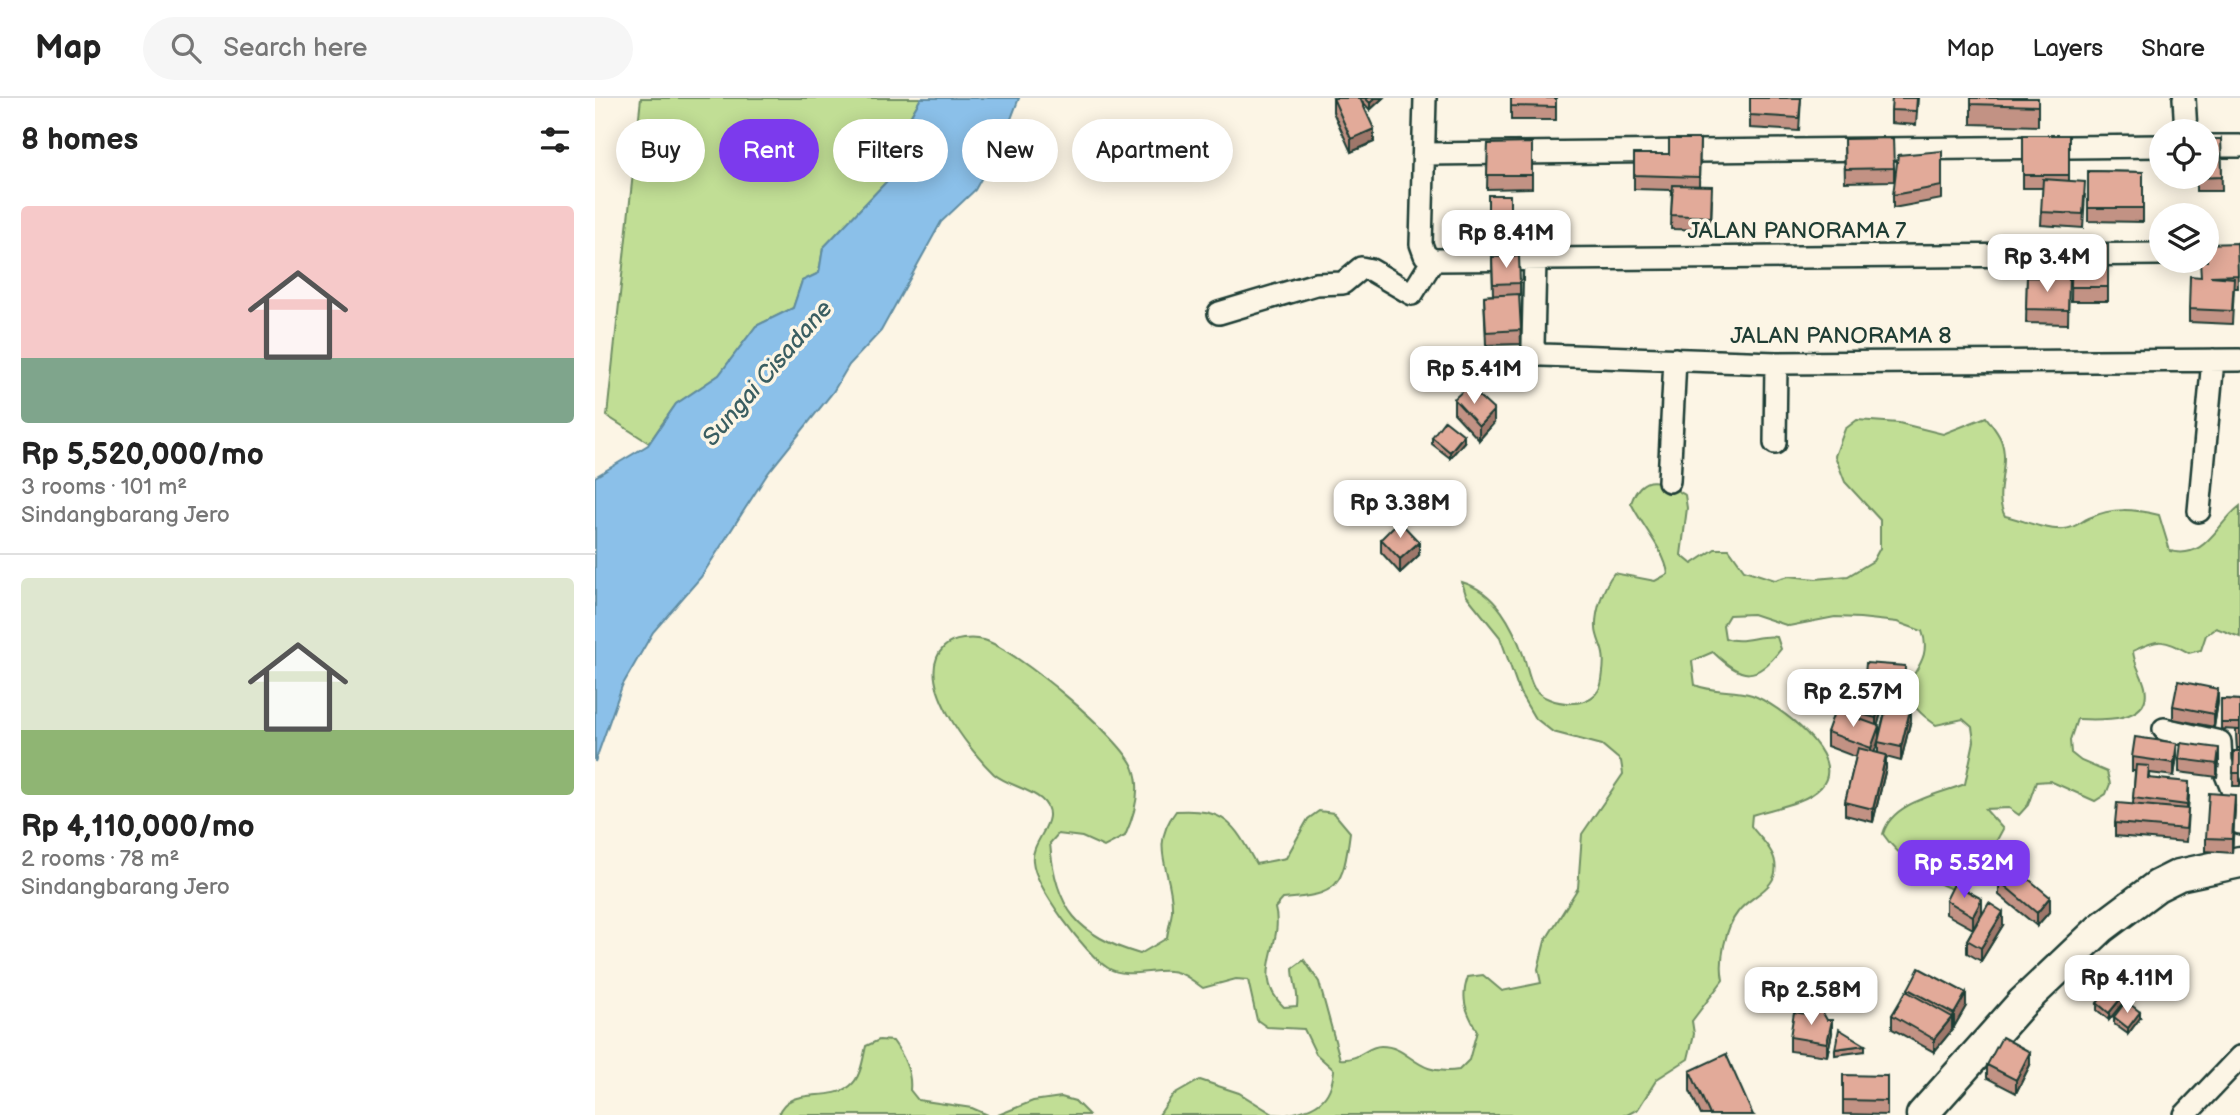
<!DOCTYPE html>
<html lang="en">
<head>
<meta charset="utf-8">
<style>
  :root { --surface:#fff; --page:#f6f6f6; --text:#222; --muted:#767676; --line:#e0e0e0; --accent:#7c3aed }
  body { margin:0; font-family:"Balsamiq Sans",sans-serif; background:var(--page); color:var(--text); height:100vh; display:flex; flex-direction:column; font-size:26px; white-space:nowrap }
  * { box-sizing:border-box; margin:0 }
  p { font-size:23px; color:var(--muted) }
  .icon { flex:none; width:38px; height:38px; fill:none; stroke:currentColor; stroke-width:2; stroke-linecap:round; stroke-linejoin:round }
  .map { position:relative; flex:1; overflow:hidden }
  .side { display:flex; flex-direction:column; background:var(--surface); width:595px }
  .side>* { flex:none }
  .top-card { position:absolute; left:21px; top:21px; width:665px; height:63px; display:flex; gap:14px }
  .controls { position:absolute; left:1554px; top:21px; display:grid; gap:14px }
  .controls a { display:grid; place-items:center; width:70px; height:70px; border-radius:50%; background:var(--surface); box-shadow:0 4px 18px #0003; font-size:35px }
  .price { position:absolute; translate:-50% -60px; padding:0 16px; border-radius:14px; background:#fff; color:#222; font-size:23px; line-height:46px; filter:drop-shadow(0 2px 4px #0008) }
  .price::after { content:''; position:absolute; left:50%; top:42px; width:21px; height:16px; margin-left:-10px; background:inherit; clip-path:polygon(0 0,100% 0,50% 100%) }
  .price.selected { background:var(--accent); color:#fff }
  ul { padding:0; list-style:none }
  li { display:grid; align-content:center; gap:14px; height:371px; padding:0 21px }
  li+li { border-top:2px solid var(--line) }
  li span { display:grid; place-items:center; height:217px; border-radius:7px; color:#555 }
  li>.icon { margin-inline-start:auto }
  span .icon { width:126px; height:126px; fill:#fffc; stroke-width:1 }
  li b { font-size:30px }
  h2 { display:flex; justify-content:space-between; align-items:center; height:84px; padding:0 21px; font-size:30px }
  .tag { padding:0 24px; border-radius:32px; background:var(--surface); box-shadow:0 4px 18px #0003; font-size:24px; line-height:63px }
  .tag.selected { background:var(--accent); color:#fff }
  header { display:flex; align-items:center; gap:42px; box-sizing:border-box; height:98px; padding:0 35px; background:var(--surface); border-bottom:2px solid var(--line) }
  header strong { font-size:33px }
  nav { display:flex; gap:38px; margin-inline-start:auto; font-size:24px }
  .search { width:490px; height:63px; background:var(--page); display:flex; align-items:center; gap:18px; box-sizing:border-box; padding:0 24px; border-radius:38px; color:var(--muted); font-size:26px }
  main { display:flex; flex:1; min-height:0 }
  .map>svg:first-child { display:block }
  .green { fill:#c1de95; stroke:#708e64; stroke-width:2 }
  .water { fill:#8bc0e9; stroke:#608ca1; stroke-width:2 }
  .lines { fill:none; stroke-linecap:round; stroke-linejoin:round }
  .street-casing { stroke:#1f3d34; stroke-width:26 }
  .secondary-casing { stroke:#1f3d34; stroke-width:35 }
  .street { stroke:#fcf5e5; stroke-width:21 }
  .secondary { stroke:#fcf5e5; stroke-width:30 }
  .wall { fill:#c29284; stroke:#1f3d34; stroke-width:2; fill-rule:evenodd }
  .shaded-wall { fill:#9e776b; stroke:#1f3d34; stroke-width:2 }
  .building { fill:#e2aa99; stroke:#1f3d34; stroke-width:2 }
  .labels { text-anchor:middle; stroke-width:7; stroke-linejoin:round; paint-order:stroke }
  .street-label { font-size:23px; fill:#1f3d34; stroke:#fcf5e5 }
  .water-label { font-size:24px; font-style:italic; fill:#3a5e61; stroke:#fcf5e5 }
</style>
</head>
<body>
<header>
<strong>Map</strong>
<div class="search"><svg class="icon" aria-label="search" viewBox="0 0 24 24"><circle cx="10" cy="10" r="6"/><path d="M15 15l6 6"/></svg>Search here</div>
<nav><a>Map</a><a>Layers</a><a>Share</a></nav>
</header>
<main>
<section class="side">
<h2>8 homes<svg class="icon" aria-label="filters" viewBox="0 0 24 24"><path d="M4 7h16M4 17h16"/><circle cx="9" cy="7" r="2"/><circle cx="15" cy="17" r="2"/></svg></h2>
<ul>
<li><span style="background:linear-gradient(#f6c9c9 70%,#7fa58c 0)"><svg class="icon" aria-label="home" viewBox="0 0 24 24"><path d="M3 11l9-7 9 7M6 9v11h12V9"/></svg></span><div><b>Rp 5,520,000/mo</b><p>3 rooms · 101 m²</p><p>Sindangbarang Jero</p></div></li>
<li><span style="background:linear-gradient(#dfe7d0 70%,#8fb573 0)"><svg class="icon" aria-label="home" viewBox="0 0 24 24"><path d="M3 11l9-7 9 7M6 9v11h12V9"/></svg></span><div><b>Rp 4,110,000/mo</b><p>2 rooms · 78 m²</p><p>Sindangbarang Jero</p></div></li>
</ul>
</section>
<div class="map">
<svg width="1645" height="1017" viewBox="0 0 1645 1017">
  <rect width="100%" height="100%" fill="#fcf5e5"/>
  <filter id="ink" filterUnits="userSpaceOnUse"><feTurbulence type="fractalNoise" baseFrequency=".0143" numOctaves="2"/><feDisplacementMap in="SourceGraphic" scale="14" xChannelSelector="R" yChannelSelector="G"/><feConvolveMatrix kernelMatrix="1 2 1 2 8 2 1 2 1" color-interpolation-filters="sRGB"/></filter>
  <g filter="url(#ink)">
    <path class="green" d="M46,0h280l-12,21 -5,29 -14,30 -67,70 -4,25 -17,8 -9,27 -37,18 -37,49 -43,29 -27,39 -42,-27z
      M1391,319c5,7 12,15 15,23 10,26 -9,53 4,76 18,4 42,15 59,13 11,-1 16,-7 25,-11 24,-11 44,-9 70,-3l11,36c37,9 45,-26 70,-45v131l-24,-9 -10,7 -5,15 -12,3c-26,-14 -29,-15 -56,-2 1,14 9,23 12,36 8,36 -46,33 -68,32l-7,21 1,13 10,8 26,11 3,12 -4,10 -11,7 -45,-20 -14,1 -8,23 -9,10 -10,-7 -24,1 18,20 -25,46 -18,15c-22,0 -65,-38 -77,-56 9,-32 54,-39 82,-50l9,-43 -2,-14 -9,-8 -27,6c-63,-44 3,-49 -14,-94l-25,-9 -37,-4 -25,-1 -46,9 -36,-12 -24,1 -6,10 2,13c18,7 33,-4 52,-1l4,12c-25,33 -39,31 -68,3l-21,9 3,24c18,8 39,4 57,10 25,9 97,61 69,92 -16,17 -48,21 -69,28l-1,11c8,11 22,23 24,36 5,27 -25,33 -37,50 -13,16 -19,49 -15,68l-31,41 2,13 -6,25 -31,20 -19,30 -11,6h-341c29,-7 45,-12 48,-45l-18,-16 -12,-25 -37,-2 -10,-7 -9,-40 -12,-1 -33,9c-10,-7 -20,-16 -33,-17 -18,-2 -45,8 -62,-3 -22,-13 -73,-81 -75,-107 -3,-21 31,-42 8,-62 -13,-11 -34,-14 -47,-25 -24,-23 -82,-95 -50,-127 9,-9 28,-10 40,-7 31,9 140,99 150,129 8,22 0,47 -9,67l-21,11 -22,-10 -24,-3 -8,9c5,66 28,93 90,111l27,-16c1,-9 4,-18 5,-27 2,-38 -25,-63 4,-100 50,-3 58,13 80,53l30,-6 22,-39 11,-8 15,2 16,19c-7,55 -11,63 -67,67l-8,9c10,37 -26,66 9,99l13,-1c2,-14 -4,-24 -4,-38l11,-8 15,22 21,77c20,2 26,-13 41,-13 30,0 33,31 78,24l10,-10 8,-29c-11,-20 -17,-32 -9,-54l15,-2 19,16 39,-8 -3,-14 7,-28 33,-53 4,-54 41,-60 -2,-13 -19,-16 -49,-13 -19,-15 -14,-24 -20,-56 -34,-42 -4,-13c34,10 51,44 62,75 3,10 5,23 10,31 13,19 64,24 68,-8 1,-8 3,-18 1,-26 -1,-8 -7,-17 -7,-26 -1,-17 8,-42 18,-55l41,8 13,-7c-3,-23 -26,-48 -37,-71 12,-33 30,-22 54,-8l2,13 -6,47 11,9 23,-15h14l15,21 31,10 14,-4 27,3 32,-3 25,-15 7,-13v-28l-35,-38 -10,-26 10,-27 12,-9 42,3 44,11z
      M284,942l14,1c11,15 19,31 17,49l8,10 54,8 16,7h-210c10,-30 52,-12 72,-29 11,-8 13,-28 16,-40z
      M605,982l39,13 34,21 11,1h-125l13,-19z
      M466,999l14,4 14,14h-91l35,-14z"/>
    <path class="water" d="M326,0h98l-15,39 -29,53 -34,32 -60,109 -32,34 -16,27 -65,81 -67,104 -48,55 -31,54 -27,76v-285l53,-32 28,-41 43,-29 37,-49 37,-18 9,-27 17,-8 4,-25 67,-70 14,-30 5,-29z"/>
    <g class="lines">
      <defs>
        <path id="street" d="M830,0l-4,146 4,11 8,5
          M1589,0l2,33
          M1612,48h33
          M830,56l736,-8
          M940,161l-2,86 3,7 6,3 234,8 464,-3
          M838,162l728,-6
          M624,215l97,-29 27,-1 18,-15 10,2 41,24 21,-34
          M1180,345l1,-80
          M1074,383l6,-122
          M1604,413l14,-151
          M1569,631l56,13 1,20 17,42 2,19
          M1590,1017l55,-58"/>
        <path id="secondary" d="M1327,1017l100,-112 79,-75 56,-42 22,-11 61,-13"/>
      </defs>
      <use href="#street" class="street-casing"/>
      <use href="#secondary" class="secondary-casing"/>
      <use href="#street" class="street"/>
      <use href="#secondary" class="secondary"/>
    </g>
    <path class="wall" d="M738,0h50l-13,12 -8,-9 12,41 -23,10 -18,-40z
      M916,0h45v22h-45z
      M1206,0l-2,33 -49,-3v-13z
      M1323,0l-2,27 -25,-2v-13z
      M1376,0h67v28l-67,-2z
      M1428,37h46v46l16,14 -2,33 -42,-3 2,-37h-20z
      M1105,41l-1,47 13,14 -1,30 -40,-1 1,-39 -38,-1v-35h35z
      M1249,41l50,29v13l-49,1z
      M1626,41l1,52h-26v-14z
      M937,45v45l-45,1 1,-45z
      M1347,53v48l-49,9v-13z
      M1493,73l55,1v50l-55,-1z
      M893,97h22v26l-22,-1z
      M1477,145l36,1v57h-37z
      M1642,145l1,45h-4l-2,36 -43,-2v-13l11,-32z
      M897,159l28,26v13h-1l2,48 -35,1 -2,-49 9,-1z
      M1432,179l42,1 -1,46 -42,-1z
      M859,301l40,24 -15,17 -25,-27z
      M837,339l32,5 -14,16 -18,-14z
      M786,441l38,16 -19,18 -19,-21z
      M1310,581l-1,25 7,15 -10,42 -15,-4v11l-13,54 -28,-7v-13l11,-45 -29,-11v-14l14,-20v-3l23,-18v-5zM1287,606l5,1 -8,31 -2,-11 5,-16zM1283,645v10l-4,-1z
      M1626,601l19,1v30l-19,-1z
      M1623,604l-4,25 -41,-8v-13z
      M1641,632h4v56h-7l1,-35h3z
      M1582,658l-3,20 -25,-3v5l40,17 -3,47 -71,-6v-13l18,-19 2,-33h-3v-14z
      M1584,661l40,3 -2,15 -38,-5z
      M1640,710l-3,45 -26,-2v-13z
      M1404,783l51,30 -13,15 -38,-31z
      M1351,802l36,13 -7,13 28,-1 -22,36 -14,-8v-13l6,-11 -27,-15z
      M1313,891l58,17 -12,21 -2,-1v4l-18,22 -42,-23v-14l16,-22z
      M1502,905l25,1 -13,16 -12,-10z
      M1519,919l26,1 -12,16 -14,-10z
      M1237,935l-5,23 -37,-5v-14z
      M1270,947v6l-30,4v-6z
      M1392,967h43l-14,28 -29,-15z
      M1095,973l63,44h-52l-11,-24z
      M1292,978v39l-44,-1v-14z"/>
    <path class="shaded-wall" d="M780,0h8l-13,12v-7z
      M779,31v13l-23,10v-13z
      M899,312v13l-15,17v-14z
      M869,337v7l-14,16v-6z
      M824,444v13l-19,18v-14z
      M1623,591v13l-4,25v-13z
      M1287,598v13l-6,23v-14z
      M1316,608v13l-10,42v-14z
      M1284,628v13l-8,23v-14z
      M1582,645v13l-3,20v-13z
      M1624,650v14l-2,15v-13z
      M1291,657v13l-13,54v-13z
      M1594,684v13l-2,23v-13z
      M1640,697v13l-3,45v-14z
      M1455,799v14l-13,15v-13z
      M1387,801v14l-9,16v-13z
      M1408,814v13l-22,36v-13z
      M1371,895v13l-12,21v-13z
      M1527,899v7l-13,16v-7z
      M1545,914v6l-12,16v-6z
      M1357,919v13l-18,22v-13z
      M1237,922v13l-5,23v-13z
      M1435,954v13l-14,28v-13z"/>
    <path class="building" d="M738,0h27l14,31 -23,10z
      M770,0h10l-5,5z
      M916,0h45v9l-45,-1z
      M1155,0h51l-2,20 -49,-3z
      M1297,0h25l-1,13 -25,-1z
      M1376,0h67v8l-67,-2z
      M1428,37h46v40h-46z
      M1298,40l1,30 -49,1 -1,-30z
      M1074,41h31l-1,38 -65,-2v-21h35z
      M1612,41h14l1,38 -26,1v-1h11z
      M937,45v32h-45l1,-31z
      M1347,53v35l-49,9 5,-40z
      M1493,73l55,1v36h-55z
      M1448,81l42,3 -2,32 -42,-2z
      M1078,87l39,1 -1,31 -40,-2z
      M893,97h22v19l-22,-1z
      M1477,145l36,1v43h-37z
      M1642,145l1,32 -28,1 24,2 -2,33 -43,-2 1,-33 11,1 -1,-16h7v-17z
      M924,158l1,27 -27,1 -1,-27z
      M1432,179l42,1 -1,32 -42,-1z
      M924,196l2,36 -35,2 -2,-36z
      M873,288l26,24 -15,16 -25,-27z
      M850,322l19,15 -14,17 -18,-15z
      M804,423l20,21 -19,17 -19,-20z
      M1271,565l39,3 -1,30 -40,-10z
      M1583,583l40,8 -4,25 -41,-8z
      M1252,588l35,10 -6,22 -35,-9z
      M1626,601l19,1v23h-19z
      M1293,602l23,6 -10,41 -23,-5z
      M1240,612l44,16 -8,22 -44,-16z
      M1641,632h4v18h-3z
      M1540,639l42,6 -3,20 -42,-6z
      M1586,645l38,5 -2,16 -38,-5z
      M1263,650l28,7 -13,54 -28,-7z
      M1639,653h6v22h-7z
      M1541,667l13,1 -1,12 41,4 -2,23 -54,-7z
      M1614,695l26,2 -3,44 -26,-1z
      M1522,705l71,6 -2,20 -71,-6z
      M1418,768l37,31 -13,16 -38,-32z
      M1359,786l28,15 -9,17 -27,-16z
      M1394,805l14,9 -22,36 -14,-8z
      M1324,870l47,25 -12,21 -46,-25z
      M1515,889l12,10 -13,16 -12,-10z
      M1311,893l46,26 -18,22 -42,-24z
      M1531,903l14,11 -12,16 -14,-11z
      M1224,908l8,14h5l-5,23 -37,-6 4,-25 18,3z
      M1244,931l26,16 -30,4z
      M1407,939l28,15 -14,28 -29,-15z
      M1131,956l27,61h-43l-20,-44z
      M1248,977l44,1v25l-44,-1z"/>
  </g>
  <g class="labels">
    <g class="street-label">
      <text x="1202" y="140">JALAN PANORAMA 7</text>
      <text x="1246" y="245">JALAN PANORAMA 8</text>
    </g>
    <g class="water-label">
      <text transform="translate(172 275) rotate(-49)" y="8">Sungai Cisadane</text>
    </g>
  </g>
</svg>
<div class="controls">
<a><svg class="icon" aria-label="locate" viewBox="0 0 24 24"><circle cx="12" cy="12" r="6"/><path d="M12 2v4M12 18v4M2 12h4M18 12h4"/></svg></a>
<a><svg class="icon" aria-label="layers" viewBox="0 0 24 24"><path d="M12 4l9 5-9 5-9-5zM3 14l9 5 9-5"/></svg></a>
</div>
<b class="price" style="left:911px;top:172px">Rp 8.41M</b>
<b class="price" style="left:1452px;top:196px">Rp 3.4M</b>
<b class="price" style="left:879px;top:308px">Rp 5.41M</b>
<b class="price" style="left:805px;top:442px">Rp 3.38M</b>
<b class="price" style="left:1258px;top:631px">Rp 2.57M</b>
<b class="price selected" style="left:1369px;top:802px">Rp 5.52M</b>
<b class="price" style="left:1532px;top:917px">Rp 4.11M</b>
<b class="price" style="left:1216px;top:929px">Rp 2.58M</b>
<div class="top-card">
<a class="tag">Buy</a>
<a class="tag selected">Rent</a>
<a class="tag">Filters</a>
<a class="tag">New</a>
<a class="tag">Apartment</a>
</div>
</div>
</main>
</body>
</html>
